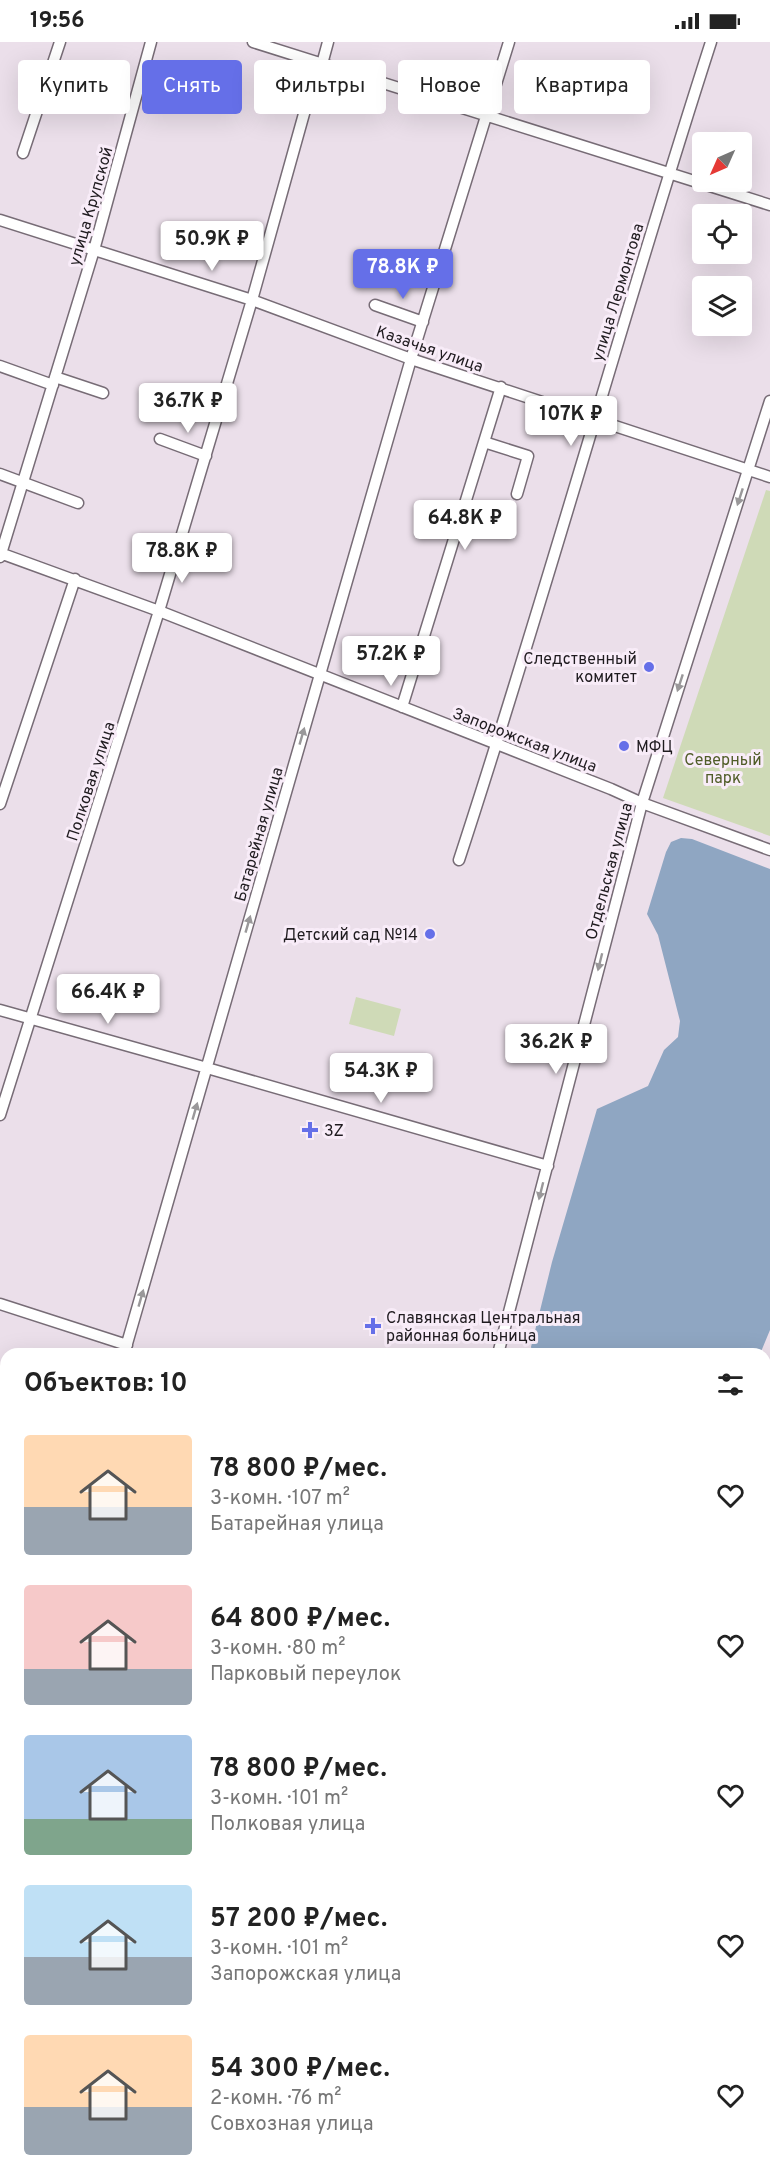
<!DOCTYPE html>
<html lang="ru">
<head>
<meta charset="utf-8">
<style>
  :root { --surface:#fff; --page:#f2f2f2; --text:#222; --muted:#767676; --accent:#656fe8 }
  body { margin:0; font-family:Overpass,sans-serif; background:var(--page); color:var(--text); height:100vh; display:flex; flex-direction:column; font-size:22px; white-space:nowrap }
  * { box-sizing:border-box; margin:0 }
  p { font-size:20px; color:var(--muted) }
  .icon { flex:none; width:33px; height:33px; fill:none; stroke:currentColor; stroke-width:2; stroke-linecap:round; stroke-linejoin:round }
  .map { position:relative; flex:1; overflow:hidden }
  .details { position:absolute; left:0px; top:1306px; width:771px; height:836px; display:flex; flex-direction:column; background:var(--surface); border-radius:18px 18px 0 0; box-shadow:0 6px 24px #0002 }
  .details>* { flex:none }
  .hud { position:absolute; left:18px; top:18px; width:735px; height:54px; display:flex; gap:12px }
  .needle { width:39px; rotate:225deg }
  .controls { position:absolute; left:692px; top:90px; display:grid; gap:12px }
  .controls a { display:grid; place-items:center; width:60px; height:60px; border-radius:6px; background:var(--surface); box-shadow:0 6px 24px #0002; font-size:30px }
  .price { position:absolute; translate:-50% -51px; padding:0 14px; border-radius:6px; background:#fff; color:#222; font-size:20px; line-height:39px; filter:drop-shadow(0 2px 3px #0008) }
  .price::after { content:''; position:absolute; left:50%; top:36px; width:18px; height:14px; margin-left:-9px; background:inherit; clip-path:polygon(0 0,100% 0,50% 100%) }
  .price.current { background:var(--accent); color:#fff }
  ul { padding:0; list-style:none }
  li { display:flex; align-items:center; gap:18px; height:150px; padding:0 24px }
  li span { display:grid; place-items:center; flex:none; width:168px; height:120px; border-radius:6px; color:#555 }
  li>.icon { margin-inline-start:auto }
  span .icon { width:72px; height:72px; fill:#fffc; stroke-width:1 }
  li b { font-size:26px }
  h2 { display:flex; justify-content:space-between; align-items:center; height:72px; padding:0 24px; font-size:26px }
  .chip { padding:0 21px; border-radius:6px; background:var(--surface); box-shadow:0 6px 24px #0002; font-size:21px; line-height:54px }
  .chip.current { background:var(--accent); color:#fff }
  .status { display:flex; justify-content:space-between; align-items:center; height:42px; padding:0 30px; background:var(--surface); direction:ltr }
  .status svg { height:16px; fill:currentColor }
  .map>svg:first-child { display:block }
  .green { fill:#cfdab7 }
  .water { fill:#8fa6c2 }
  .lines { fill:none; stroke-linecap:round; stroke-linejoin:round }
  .canal { stroke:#8fa6c2; stroke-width:8 }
  .minor-casing { stroke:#776c76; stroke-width:13 }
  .minor { stroke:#fff; stroke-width:10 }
  .oneway { fill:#9a989a }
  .poi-dot { fill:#656fe8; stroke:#f8ecf8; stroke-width:2 }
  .labels { text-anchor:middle; stroke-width:6; stroke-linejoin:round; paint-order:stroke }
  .street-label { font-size:16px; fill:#1f1b1f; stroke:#f8ecf8 }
  .poi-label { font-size:16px; fill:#1f1b1f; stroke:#f8ecf8; text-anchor:start }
  .park-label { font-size:16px; fill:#505d28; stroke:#f8ecf8 }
</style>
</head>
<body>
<div class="status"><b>19:56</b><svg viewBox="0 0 49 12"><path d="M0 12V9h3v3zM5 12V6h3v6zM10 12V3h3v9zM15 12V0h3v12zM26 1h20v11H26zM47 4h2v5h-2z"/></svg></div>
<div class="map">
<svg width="770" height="2141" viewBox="0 0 770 2141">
  <rect width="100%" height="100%" fill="#ebdfea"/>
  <path class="green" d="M766,448l4,1v345l-107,-38z
    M356,955l45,12 -7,27 -45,-12z"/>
  <path class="water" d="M681,796l11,1 78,30v461l-10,24h-227l-2,-7 21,-85 45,-153 51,-23 16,-36 14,-13 2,-16 -22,-86 -11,-21 19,-62 5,-10z"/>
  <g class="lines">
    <path class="canal" d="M765,1371l5,-13
      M765,1430l5,7"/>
    <defs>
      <path id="minor" d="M253,0l517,163
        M23,111l37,-111
        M0,178l252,80 159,59 359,118
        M375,263l48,17
        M0,324l53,19
        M55,335l48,16
        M160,397l46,17
        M484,400l44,14 -11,38
        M0,432l78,29
        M0,511l159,58 452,178 31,14 128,47
        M0,515l94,-307 57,-208
        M402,665l99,-320
        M0,762l75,-225
        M459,818c89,-271 164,-546 252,-818
        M0,968l207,58 341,98
        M0,1073l159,-504 93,-311 55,-197 15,-39 6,-22
        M0,1262l127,41
        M124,1312l287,-995 98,-317
        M498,1312l144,-551 128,-402
        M765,1515l5,1
        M0,1633l6,3
        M0,1746l6,-22
        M765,1793l5,-13
        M765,1951l5,2
        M0,2008l6,2
        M0,2072l6,-17
        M376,2136l16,5
        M95,2141l1,-5
        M281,2141l2,-5
        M610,2141l3,-5"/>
    </defs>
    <use href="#minor" class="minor-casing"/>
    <use href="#minor" class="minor"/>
  </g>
  <defs><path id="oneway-solid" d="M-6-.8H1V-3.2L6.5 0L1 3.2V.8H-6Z" transform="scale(1.5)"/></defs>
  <g class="oneway">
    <use href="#oneway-solid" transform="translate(740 455) rotate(108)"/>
    <use href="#oneway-solid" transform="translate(680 641) rotate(108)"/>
    <use href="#oneway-solid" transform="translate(302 694) rotate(-74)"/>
    <use href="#oneway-solid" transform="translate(248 882) rotate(-74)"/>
    <use href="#oneway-solid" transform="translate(600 920) rotate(104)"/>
    <use href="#oneway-solid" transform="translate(195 1069) rotate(-74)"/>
    <use href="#oneway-solid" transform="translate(541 1149) rotate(104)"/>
    <use href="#oneway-solid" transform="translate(141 1256) rotate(-74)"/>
  </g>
  <g class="poi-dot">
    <circle cx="649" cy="625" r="6"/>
    <circle cx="624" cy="704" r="6"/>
    <circle cx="430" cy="892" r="6"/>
    <path d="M307 1079h6v6h6v6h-6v6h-6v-6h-6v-6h6z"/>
    <path d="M370 1275h6v6h6v6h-6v6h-6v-6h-6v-6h6z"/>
  </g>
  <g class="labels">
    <g class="street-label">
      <text transform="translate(90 164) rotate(-74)" y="6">улица Крупской</text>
      <text transform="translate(617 250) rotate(-73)" y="6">улица Лермонтова</text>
      <text transform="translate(430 306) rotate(19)" y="6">Казачья улица</text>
      <text transform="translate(525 697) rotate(21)" y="6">Запорожская улица</text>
      <text transform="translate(90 739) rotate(-72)" y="6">Полковая улица</text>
      <text transform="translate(258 792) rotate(-74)" y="6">Батарейная улица</text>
      <text transform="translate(608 829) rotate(-75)" y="6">Отдельская улица</text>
    </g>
    <g class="poi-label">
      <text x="637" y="622" text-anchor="end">Следственный<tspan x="637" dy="18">комитет</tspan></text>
      <text x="636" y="710">МФЦ</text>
      <text x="418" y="898" text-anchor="end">Детский сад №14</text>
      <text x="324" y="1094">3Z</text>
      <text x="386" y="1281">Славянская Центральная<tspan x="386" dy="18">районная больница</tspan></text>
    </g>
    <g class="park-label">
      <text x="723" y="723">Северный<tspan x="723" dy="18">парк</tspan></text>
    </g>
  </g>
</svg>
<div class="controls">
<a><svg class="needle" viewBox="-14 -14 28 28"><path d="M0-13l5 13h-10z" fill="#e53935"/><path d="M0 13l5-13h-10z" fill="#767676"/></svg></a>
<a><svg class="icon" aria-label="locate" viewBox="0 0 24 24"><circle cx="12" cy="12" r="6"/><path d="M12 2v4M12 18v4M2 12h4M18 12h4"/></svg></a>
<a><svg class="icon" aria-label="layers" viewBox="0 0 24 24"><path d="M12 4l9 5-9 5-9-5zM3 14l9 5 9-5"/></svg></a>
</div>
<b class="price" style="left:212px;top:230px">50.9K ₽</b>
<b class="price current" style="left:403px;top:258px">78.8K ₽</b>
<b class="price" style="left:188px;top:392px">36.7K ₽</b>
<b class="price" style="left:571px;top:405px">107K ₽</b>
<b class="price" style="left:465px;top:509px">64.8K ₽</b>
<b class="price" style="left:182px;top:542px">78.8K ₽</b>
<b class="price" style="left:391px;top:645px">57.2K ₽</b>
<b class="price" style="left:108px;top:983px">66.4K ₽</b>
<b class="price" style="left:556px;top:1033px">36.2K ₽</b>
<b class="price" style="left:381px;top:1062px">54.3K ₽</b>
<div class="hud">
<a class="chip">Купить</a>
<a class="chip current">Снять</a>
<a class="chip">Фильтры</a>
<a class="chip">Новое</a>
<a class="chip">Квартира</a>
</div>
<section class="details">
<h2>Объектов: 10<svg class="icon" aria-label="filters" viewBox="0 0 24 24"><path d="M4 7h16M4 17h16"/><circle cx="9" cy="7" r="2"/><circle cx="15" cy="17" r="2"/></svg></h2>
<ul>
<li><span style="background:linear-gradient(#ffd9b3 60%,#9aa5b1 0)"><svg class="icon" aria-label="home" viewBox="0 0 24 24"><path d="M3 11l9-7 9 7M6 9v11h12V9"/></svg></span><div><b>78 800 ₽/мес.</b><p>3-комн. · 107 m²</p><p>Батарейная улица</p></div><svg class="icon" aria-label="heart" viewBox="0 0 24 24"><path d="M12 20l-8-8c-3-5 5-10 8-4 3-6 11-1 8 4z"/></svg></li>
<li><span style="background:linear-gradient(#f6c9c9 70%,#9aa5b1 0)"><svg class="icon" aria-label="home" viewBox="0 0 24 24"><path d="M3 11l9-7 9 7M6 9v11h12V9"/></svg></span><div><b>64 800 ₽/мес.</b><p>3-комн. · 80 m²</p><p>Парковый переулок</p></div><svg class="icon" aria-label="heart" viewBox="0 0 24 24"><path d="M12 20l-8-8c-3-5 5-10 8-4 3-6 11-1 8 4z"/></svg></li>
<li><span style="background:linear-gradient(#a9c7e8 70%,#7fa58c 0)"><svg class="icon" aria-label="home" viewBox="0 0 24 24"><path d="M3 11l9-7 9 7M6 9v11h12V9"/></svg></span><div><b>78 800 ₽/мес.</b><p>3-комн. · 101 m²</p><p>Полковая улица</p></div><svg class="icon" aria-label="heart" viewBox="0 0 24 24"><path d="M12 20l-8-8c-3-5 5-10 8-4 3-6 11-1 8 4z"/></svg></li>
<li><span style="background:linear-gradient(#bfe0f5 60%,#9aa5b1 0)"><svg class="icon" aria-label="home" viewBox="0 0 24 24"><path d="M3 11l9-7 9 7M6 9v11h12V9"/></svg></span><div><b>57 200 ₽/мес.</b><p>3-комн. · 101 m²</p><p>Запорожская улица</p></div><svg class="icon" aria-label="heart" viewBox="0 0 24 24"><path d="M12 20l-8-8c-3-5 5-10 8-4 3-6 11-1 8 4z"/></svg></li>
<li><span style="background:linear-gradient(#ffd9b3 60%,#9aa5b1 0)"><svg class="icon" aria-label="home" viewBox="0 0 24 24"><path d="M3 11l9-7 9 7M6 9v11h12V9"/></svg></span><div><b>54 300 ₽/мес.</b><p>2-комн. · 76 m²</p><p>Совхозная улица</p></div><svg class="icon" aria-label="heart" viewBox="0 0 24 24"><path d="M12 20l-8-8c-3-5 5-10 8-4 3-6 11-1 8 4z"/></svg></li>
</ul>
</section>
</div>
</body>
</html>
